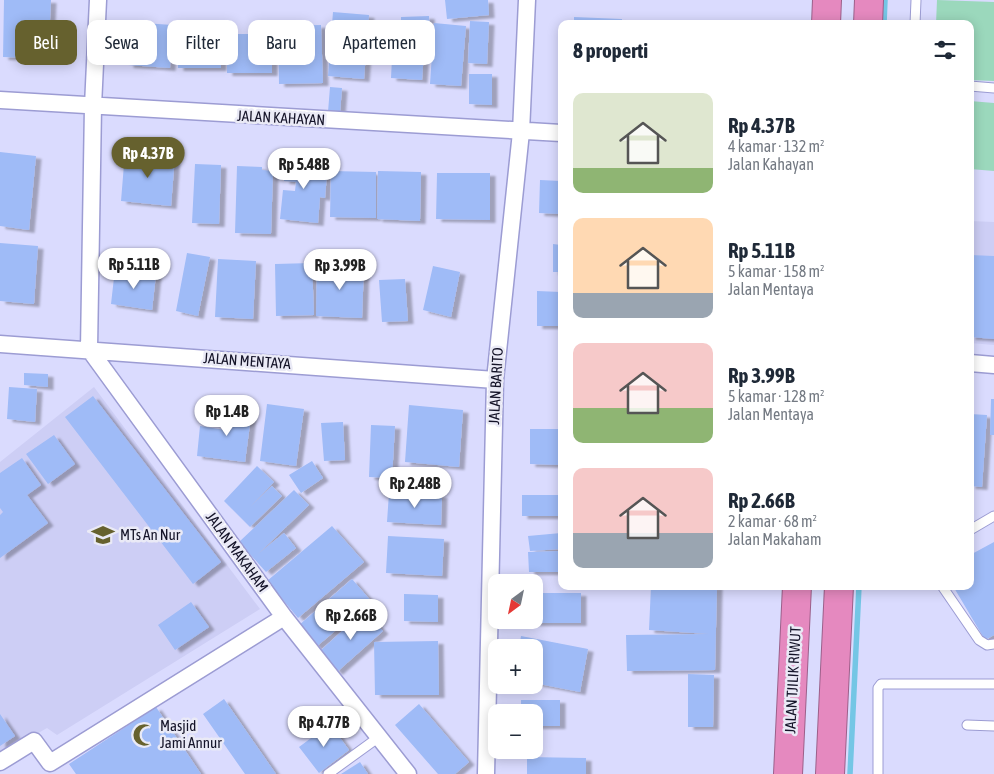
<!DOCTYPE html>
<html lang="id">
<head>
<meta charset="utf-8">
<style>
  :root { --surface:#fff; --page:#f6f6f7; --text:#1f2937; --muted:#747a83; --accent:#66612e }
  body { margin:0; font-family:"Asap Condensed",sans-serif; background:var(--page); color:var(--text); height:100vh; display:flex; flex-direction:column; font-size:19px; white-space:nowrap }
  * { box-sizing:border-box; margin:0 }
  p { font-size:16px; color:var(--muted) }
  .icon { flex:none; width:28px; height:28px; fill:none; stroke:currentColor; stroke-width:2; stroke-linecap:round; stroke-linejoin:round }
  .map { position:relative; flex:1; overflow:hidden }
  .side { position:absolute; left:558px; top:20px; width:416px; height:570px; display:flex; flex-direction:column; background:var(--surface); border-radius:10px; box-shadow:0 2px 12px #0003 }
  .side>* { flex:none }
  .top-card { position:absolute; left:15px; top:20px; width:468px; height:45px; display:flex; gap:10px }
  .needle { width:32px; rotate:213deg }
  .fabs { position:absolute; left:488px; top:574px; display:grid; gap:10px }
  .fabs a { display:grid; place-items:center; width:55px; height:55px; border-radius:10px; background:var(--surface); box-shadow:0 2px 12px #0003; font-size:25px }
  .price { position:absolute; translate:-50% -42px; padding:0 11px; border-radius:18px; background:#fff; color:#222; font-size:16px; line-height:32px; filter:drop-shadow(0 1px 2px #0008) }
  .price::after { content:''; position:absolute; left:50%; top:30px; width:15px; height:11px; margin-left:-8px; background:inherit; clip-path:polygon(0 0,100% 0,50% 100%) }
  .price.selected { background:var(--accent); color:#fff }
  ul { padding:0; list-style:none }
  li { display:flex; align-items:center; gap:15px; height:125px; padding:0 15px }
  li span { display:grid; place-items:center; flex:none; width:140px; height:100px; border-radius:10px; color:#555 }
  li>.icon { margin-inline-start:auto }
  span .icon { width:60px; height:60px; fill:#fffc; stroke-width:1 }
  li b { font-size:21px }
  h2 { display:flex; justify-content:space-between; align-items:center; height:60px; padding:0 15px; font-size:21px }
  .tag { padding:0 18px; border-radius:10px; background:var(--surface); box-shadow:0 2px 12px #0003; font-size:18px; line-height:45px }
  .tag.selected { background:var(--accent); color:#fff }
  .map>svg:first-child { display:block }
  .built { fill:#cdcef5 }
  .green { fill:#9bd8bc }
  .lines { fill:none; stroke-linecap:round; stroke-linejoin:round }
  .stream { stroke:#74c6e5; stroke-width:5.5 }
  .building { fill:#9fbbf7; filter:url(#shadow) }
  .lane-casing { stroke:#9c9cd3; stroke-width:11 }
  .street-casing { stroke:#9c9cd3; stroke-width:19 }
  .highway-casing { stroke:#9c608a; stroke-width:30 }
  .lane { stroke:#fff; stroke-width:9 }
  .street { stroke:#fff; stroke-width:16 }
  .highway { stroke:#e589bf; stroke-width:28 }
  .labels { text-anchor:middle; stroke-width:5; stroke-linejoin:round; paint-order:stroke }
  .street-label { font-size:15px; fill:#141328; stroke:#eaeaf6 }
  .poi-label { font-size:15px; fill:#141328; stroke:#eaeaf6; text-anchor:start }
</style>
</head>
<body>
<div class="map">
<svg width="994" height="774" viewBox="0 0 994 774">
  <defs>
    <filter id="shadow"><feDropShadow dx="5.5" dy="3" stdDeviation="1" flood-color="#0004"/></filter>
  </defs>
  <rect width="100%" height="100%" fill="#dadbfe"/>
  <path class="built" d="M970,221l24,1v123l-24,-2z
    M94,387l166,222 -203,126 -10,-7 -47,27v-293z"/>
  <path class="green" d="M937,0l57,2v79l-24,-1v-56h-34z
    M970,101l24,2v68l-24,-2z"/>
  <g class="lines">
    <path class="stream" d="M884,24l1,-24
      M850,774l9,-188"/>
  </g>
  <path class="building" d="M4,0h47l-1,20h-6l-1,33 -11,-1v6l-29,-1z
    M445,0h43l1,15 -42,4z
    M333,12l36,3 -5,64 -36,-3z
    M429,16l1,20 -29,1v-20z
    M574,17l48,2v5h-48z
    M470,21l19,1 -2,42 -19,-1z
    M130,22l42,3 -2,43 -42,-3z
    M177,23h44v45h-43z
    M434,23l32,3 -5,60 -31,-2z
    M321,25l2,58 -44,1 -1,-58z
    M227,34h45v39h-45z
    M393,38l32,1 -3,41 -31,-2z
    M469,74h23v31l-23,-1z
    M330,87l12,1 -2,25 -12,-1z
    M0,152l36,4 -7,74 -29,-4z
    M125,152l50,4 -4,50 -50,-5z
    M287,158l41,4 -3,36 -5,-1 -2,26 -38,-4 3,-29 12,1 1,-9 -12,-1z
    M195,164l26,1 -2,59 -27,-1z
    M237,166l25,1v3l11,1 -2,63 -36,-1z
    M331,171l45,1v46l-46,-1z
    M378,171l43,1 -1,49 -43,-2z
    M437,173h53v47l-54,-1z
    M540,180l21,1v33l-22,-1z
    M0,243l38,3 -4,58 -34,-3z
    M553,244l8,1v27h-8z
    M187,253l23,4 -12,59 -22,-5z
    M970,255l24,1v83l-24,-2z
    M218,259l38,2 -3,58 -38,-2z
    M312,263l2,52 -38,1 -1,-52z
    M317,264l47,2 -2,52 -46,-2z
    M433,266l27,6 -9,45 -28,-7z
    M115,269l41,6 -4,35 -41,-6z
    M405,279l3,42 -26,1 -3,-42z
    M537,291l24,1v34h-24z
    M24,373l24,1v13l-24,-2z
    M9,387l28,2 -2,33 -28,-3z
    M93,396l128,166 -28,22 -128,-167z
    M991,399h3v36h-4z
    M267,404l37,5 -8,57 -36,-5z
    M409,405l54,5 -4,57 -54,-5z
    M227,406l25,3 -7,53 -48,-6 3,-30 25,4z
    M970,414l17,1 -5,72 -12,-1z
    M343,422l2,38 -21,1 -3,-38z
    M371,425l24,1 -3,52 -23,-1z
    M530,429h31l-1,36 -30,-1z
    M54,435l21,29 -27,20 -22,-30z
    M22,458l19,27 -14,10 21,28 -48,35v-43l3,-3 -3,-4v-35z
    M312,461l11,17 -22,15 -12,-18z
    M257,466l17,16 -24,25 22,-21 10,10 -32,31 -26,-26z
    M294,490l15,15 -51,49 26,-21 12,15 -30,24 -27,-30z
    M389,493l53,2 -1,30 -54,-3z
    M522,495h39v21h-39z
    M332,526l32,36 -66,56 -31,-37z
    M561,533v16l-31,2 -2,-15z
    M388,536l56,3 -2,37 -56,-3z
    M994,542v93l-9,5 -32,-54h17v-31z
    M561,551v21h-32l-1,-20z
    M352,579l19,22 -55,46 -18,-21z
    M651,586h66l-2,84 -88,1 -1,-36 83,-1 -60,-4z
    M534,593h47v30h-58v-3h11z
    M404,594l34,1v27l-34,-1z
    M191,602l18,25 -34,23 -17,-25z
    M364,611l19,20 -46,41 -18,-20z
    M521,636l67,13 -8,43 -46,-9v-35h-15z
    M438,641l1,54h-64l-1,-53z
    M688,674l26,1 -1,52h-25z
    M224,699l52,75h-31l-42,-60z
    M521,700h39v26h-26v-14h-13z
    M419,704l50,58 -14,12h-17l-43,-49z
    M156,707l45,67h-125l-7,-10z
    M0,714l15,22 -15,10z
    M330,724l19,26 -30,23 -20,-26z
    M527,757l59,1v16h-59z
    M360,762l8,12h-27z"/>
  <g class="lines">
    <defs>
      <path id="lane" d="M915,24l1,-24
        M970,86l24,2
        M970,530l24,-14
        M942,586l37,54 8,5 7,-1
        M967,725l27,1
        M328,774l51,-37
        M878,774v-86l3,-4h113"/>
      <path id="street" d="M0,100l561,33
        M0,344l495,36
        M89,349l195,268 124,157
        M89,349l4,-243 5,-106
        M970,363l24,2
        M0,762l34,-21 16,22 234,-146
        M486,774l9,-394 26,-248 6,-132"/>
      <path id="highway" d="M826,24l1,-24
        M868,24l1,-24
        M788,774l9,-188
        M830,774l9,-188"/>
    </defs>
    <use href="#lane" class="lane-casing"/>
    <use href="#street" class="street-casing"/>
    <use href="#highway" class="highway-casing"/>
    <use href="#lane" class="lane"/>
    <use href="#street" class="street"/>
    <use href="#highway" class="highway"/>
  </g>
  <defs>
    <symbol id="school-bare" viewBox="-9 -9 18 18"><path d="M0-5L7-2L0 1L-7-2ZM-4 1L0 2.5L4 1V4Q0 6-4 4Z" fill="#66612e" stroke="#eaeaf6" stroke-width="2.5" paint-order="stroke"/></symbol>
    <symbol id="mosque-bare" viewBox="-9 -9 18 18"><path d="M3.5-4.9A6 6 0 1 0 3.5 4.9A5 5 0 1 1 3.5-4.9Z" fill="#66612e" stroke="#eaeaf6" stroke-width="2.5" paint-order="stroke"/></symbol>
  </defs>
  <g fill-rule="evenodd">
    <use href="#school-bare" x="87" y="519" width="32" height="32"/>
    <use href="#mosque-bare" x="128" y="719" width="32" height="32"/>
  </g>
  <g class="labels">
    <g class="street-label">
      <text transform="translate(281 118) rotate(3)" y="5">JALAN KAHAYAN</text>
      <text transform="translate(247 361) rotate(4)" y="5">JALAN MENTAYA</text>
      <text transform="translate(496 386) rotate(-87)" y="5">JALAN BARITO</text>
      <text transform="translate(237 552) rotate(54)" y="5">JALAN MAKAHAM</text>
      <text transform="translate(793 680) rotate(-87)" y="5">JALAN TJILIK RIWUT</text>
    </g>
    <g class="poi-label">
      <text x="120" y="540">MTs An Nur</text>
      <text x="160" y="731">Masjid<tspan x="160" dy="17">Jami Annur</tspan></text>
    </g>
  </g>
</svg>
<div class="fabs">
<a><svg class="needle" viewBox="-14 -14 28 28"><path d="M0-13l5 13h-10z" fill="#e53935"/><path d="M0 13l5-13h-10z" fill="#747a83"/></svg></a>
<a>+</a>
<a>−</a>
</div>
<b class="price selected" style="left:148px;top:179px">Rp 4.37B</b>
<b class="price" style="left:304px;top:190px">Rp 5.48B</b>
<b class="price" style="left:134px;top:290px">Rp 5.11B</b>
<b class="price" style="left:340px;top:291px">Rp 3.99B</b>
<b class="price" style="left:227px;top:437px">Rp 1.4B</b>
<b class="price" style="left:415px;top:509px">Rp 2.48B</b>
<b class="price" style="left:351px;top:641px">Rp 2.66B</b>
<b class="price" style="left:324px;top:748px">Rp 4.77B</b>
<div class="top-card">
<a class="tag selected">Beli</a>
<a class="tag">Sewa</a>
<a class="tag">Filter</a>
<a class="tag">Baru</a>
<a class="tag">Apartemen</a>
</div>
<section class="side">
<h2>8 properti<svg class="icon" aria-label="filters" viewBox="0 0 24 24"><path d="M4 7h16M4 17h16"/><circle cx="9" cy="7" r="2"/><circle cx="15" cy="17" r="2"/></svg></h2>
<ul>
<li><span style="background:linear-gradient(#dfe7d0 75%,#8fb573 0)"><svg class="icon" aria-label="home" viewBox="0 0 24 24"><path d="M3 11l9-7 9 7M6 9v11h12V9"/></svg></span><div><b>Rp 4.37B</b><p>4 kamar · 132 m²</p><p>Jalan Kahayan</p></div></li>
<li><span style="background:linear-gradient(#ffd9b3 75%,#9aa5b1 0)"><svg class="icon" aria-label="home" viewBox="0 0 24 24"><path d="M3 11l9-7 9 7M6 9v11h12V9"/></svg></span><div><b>Rp 5.11B</b><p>5 kamar · 158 m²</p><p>Jalan Mentaya</p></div></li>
<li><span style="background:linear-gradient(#f6c9c9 65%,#8fb573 0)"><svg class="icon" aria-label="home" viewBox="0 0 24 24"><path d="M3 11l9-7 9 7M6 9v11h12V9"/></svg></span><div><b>Rp 3.99B</b><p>5 kamar · 128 m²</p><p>Jalan Mentaya</p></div></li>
<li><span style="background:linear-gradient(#f6c9c9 65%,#9aa5b1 0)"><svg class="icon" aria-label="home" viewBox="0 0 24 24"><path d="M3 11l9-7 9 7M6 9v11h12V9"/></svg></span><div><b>Rp 2.66B</b><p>2 kamar · 68 m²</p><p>Jalan Makaham</p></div></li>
</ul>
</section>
</div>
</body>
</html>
